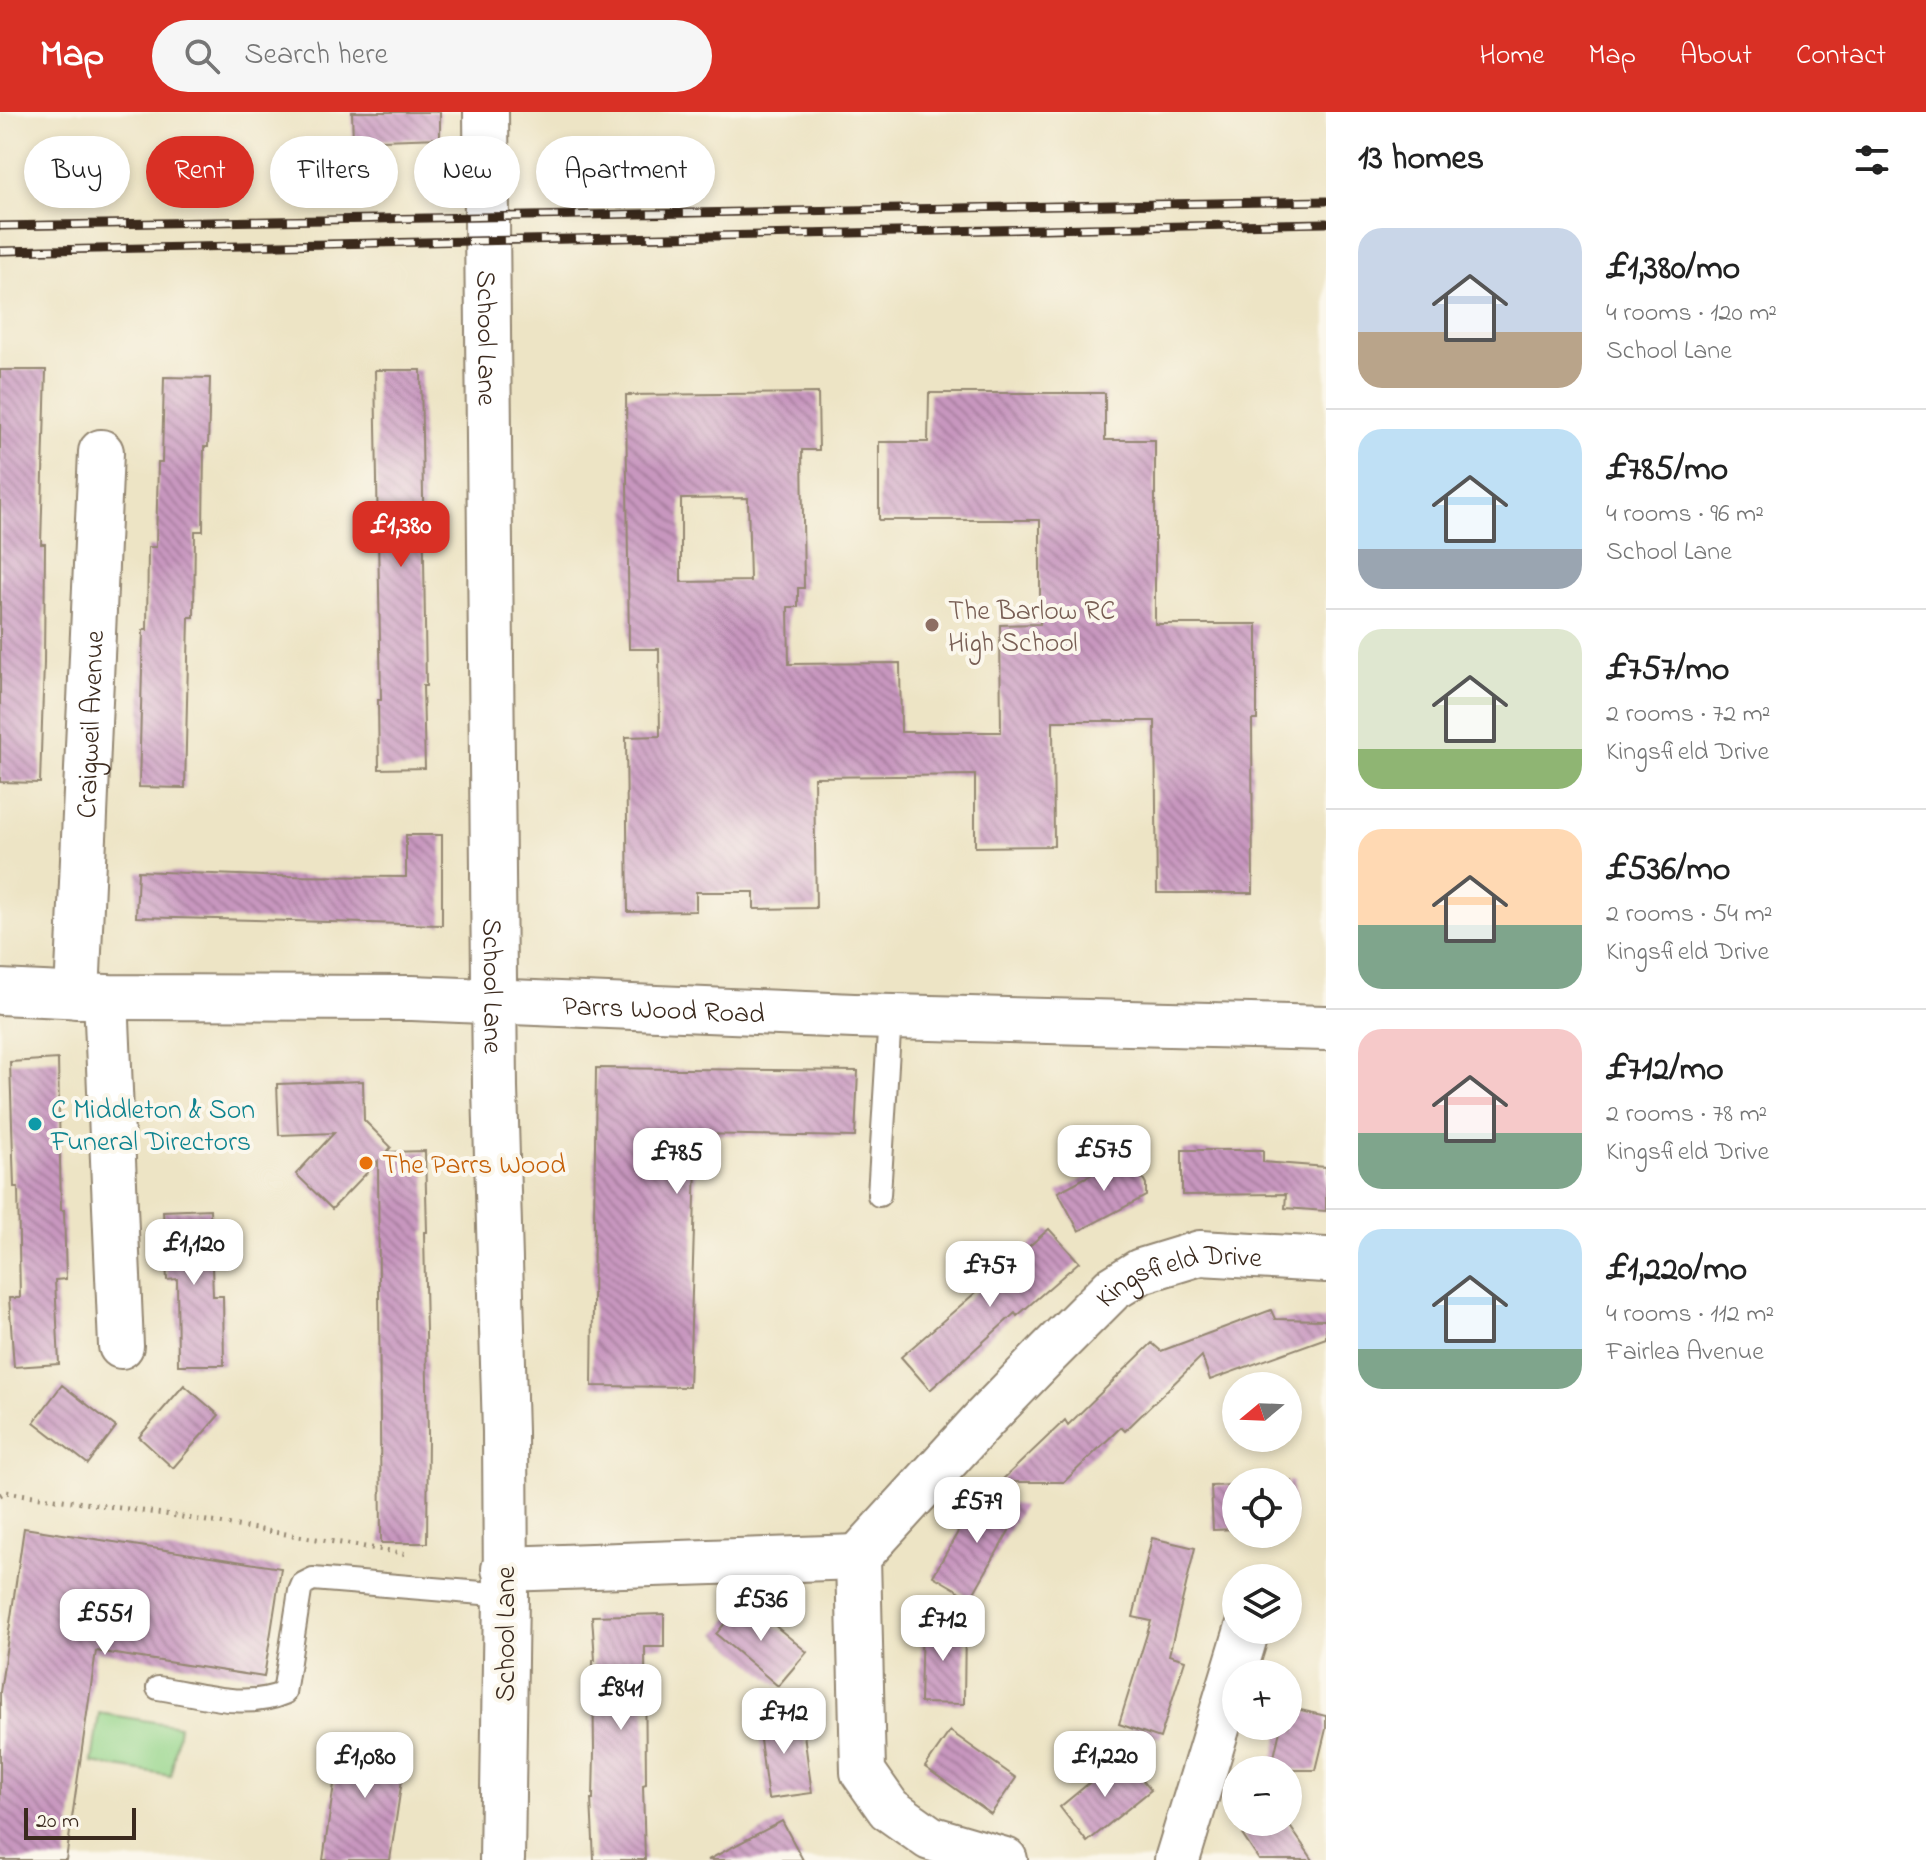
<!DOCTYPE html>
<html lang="en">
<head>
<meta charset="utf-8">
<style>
  :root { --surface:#fff; --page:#f6f6f6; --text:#222; --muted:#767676; --line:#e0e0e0; --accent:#d93025 }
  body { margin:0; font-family:"Indie Flower",sans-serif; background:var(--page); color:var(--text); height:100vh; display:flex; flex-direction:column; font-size:30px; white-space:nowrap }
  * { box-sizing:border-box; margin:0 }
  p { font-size:26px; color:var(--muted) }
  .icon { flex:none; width:44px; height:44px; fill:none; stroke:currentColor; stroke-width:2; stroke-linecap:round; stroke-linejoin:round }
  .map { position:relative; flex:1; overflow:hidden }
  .drawer { display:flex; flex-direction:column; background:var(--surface); width:600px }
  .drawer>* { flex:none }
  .banner { position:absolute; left:24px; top:24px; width:760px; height:72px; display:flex; gap:16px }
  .needle { width:52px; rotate:251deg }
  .buttons { position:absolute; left:1222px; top:1260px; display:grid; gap:16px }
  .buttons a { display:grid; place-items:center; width:80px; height:80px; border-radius:50%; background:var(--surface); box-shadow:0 4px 12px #0003; font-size:40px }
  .scale { position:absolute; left:24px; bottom:20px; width:112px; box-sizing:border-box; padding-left:8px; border:4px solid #3b2a1e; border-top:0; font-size:22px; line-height:28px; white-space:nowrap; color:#3b2a1e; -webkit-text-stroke:6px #fbf7ec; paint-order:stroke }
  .price { position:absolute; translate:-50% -68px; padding:0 18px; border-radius:16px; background:#fff; color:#222; font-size:26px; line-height:52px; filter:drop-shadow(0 2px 4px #0008) }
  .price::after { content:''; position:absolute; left:50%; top:48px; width:24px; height:18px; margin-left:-12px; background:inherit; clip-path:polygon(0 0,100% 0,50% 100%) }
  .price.current { background:var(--accent); color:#fff }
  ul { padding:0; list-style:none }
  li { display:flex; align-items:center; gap:24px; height:200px; padding:0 32px }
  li+li { border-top:2px solid var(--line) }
  li span { display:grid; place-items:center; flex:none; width:224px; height:160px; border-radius:24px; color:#555 }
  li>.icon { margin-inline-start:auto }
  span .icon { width:96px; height:96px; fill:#fffc; stroke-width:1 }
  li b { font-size:34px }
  h2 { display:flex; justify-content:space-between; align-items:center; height:96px; padding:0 32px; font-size:34px }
  .pill { padding:0 28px; border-radius:36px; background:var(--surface); box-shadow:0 4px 12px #0003; font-size:28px; line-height:72px }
  .pill.current { background:var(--accent); color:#fff }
  header { display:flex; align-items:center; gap:48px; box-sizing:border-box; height:112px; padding:0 40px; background:var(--accent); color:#fff }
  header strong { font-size:38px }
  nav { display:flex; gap:44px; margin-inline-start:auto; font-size:28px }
  .search { width:560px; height:72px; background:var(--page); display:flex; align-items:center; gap:20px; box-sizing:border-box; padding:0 28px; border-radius:44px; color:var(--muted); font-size:30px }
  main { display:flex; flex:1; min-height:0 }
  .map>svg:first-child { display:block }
  .park { fill:#96d58b; stroke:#688054; stroke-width:2 }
  .building { fill:url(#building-back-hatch); fill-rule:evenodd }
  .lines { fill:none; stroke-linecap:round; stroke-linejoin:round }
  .lane-casing { stroke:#948772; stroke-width:26 }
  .street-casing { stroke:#948772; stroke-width:48 }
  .secondary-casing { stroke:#948772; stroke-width:48 }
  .path { stroke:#948772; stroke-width:5; stroke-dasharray:2 6; stroke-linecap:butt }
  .lane { stroke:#fff; stroke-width:22 }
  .street { stroke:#fff; stroke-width:44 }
  .secondary { stroke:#fff; stroke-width:44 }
  .rail-casing { stroke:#3b2a1e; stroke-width:9 }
  .rail { stroke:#fbf7ec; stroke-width:6; stroke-dasharray:18; stroke-linecap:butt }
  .education-dot { fill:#8d6e63; stroke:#fbf7ec; stroke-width:3 }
  .culture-dot { fill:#0f9aa8; stroke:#fbf7ec; stroke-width:3 }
  .food-dot { fill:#e8710a; stroke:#fbf7ec; stroke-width:3 }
  .labels { text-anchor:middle; stroke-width:8; stroke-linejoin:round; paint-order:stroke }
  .street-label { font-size:28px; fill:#3b2a1e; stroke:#fbf7ec }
  .education-label { font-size:28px; fill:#785e54; stroke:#fbf7ec; text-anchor:start }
  .culture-label { font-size:28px; fill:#0d838f; stroke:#fbf7ec; text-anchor:start }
  .food-label { font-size:28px; fill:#c56008; stroke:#fbf7ec; text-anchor:start }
</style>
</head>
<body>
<header>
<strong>Map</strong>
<div class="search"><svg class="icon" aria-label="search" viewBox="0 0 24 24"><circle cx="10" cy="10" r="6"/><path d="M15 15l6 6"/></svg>Search here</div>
<nav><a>Home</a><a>Map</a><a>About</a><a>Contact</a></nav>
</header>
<main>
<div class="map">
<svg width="1326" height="1748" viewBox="0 0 1326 1748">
  <defs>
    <pattern id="building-back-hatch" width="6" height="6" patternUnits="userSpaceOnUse" patternTransform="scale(2)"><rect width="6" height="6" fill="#c897bf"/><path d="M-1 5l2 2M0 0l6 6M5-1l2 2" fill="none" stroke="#a47b9b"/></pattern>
  </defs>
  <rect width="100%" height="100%" fill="#fbf7ec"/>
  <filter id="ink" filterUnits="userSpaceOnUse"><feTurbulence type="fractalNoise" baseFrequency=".0125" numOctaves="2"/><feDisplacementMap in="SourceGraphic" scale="16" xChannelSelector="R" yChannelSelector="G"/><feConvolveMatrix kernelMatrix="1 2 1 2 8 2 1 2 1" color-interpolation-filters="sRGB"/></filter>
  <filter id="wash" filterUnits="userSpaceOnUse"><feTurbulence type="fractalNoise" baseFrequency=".006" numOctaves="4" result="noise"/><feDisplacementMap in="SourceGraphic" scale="32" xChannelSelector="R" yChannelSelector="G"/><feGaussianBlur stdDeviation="1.8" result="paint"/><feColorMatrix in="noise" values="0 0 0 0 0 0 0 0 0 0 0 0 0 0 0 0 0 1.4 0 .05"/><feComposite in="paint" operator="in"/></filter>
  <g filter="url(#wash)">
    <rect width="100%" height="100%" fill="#ede4c5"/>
    <path class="park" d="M99,1601l80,13 -8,50 -79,-13z"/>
    <g id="blocks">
      <path class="building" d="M352,0h88v26l-87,3z
        M0,258h46l-5,174h4l-1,119 -4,120 -40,-1z
        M375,258h46l5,316h-3l2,82 -46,1 -1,-69h3z
        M164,265l46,1 -2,69h-4l-1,84h-8l-1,86h-5l-4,171 -46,-1 4,-157h4l1,-83h8l2,-85h4z
        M818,281l1,57h-17l2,138h-6v19h-10l1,57 111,-1 1,69h100l-1,-107 40,-1v-104h-161v-78h49l1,-49h176v47h50v184h102v96h-5l1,173h-96l-2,-172h-102l1,125 -79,1v-72l-161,2 2,131 -62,1v-17h-58v19l-68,1 -2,-175 34,-1 -1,-87h-30l-3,-254zM748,386l2,83 -69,1v-83z
        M406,723h36v90l-306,-8 2,-46 125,5 143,1z
        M58,947l3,151h3l2,69 -11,1 4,84 -45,3 -5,-69h11l-2,-111h-4l-4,-125z
        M596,956l262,3 -3,66 -158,-3 -8,253 -97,-1z
        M363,969l1,39 27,27 -4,5 38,-1 2,81h-3l4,202 -1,109h-46l-3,-382 -46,48 -36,-35 38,-41 -55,2 -2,-51z
        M1182,1038h81v12l63,5v44l-41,-3 1,-14 -104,1z
        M1130,1042l16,30v12l-67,35 -21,-39z
        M210,1097l3,87h10l1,69h-46l-1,-86 -10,1 -4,-69z
        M1049,1117l30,33 -62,54 -2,-3 -85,77 -29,-33z
        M1271,1198l4,9 51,1v18l-116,42 -8,-24 -77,75 -4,-4 -57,55h-64l65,-62 3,5 84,-82 9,8z
        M62,1273l54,42 -28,37 -54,-42z
        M184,1273l35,30 -46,53 -34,-31z
        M1292,1369l3,44 -7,1v-44h-6z
        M1236,1373v44l-23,1 -2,-44z
        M984,1385l39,9 -52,92 -38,-22 38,-67z
        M24,1416l257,40 -17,109 -168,-26 -30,209h-66v-168z
        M1152,1426l43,10 -26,107 16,5 -25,78 -41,-14 32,-103 -18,-4z
        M744,1488l63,52 -29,34 -62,-52z
        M664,1502v33h-19l1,137 -3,1 2,75h-51l-3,-61h2l1,-47 -1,-92h2l-3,-44z
        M922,1509l43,1 -1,82 -44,-1z
        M1288,1595l38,9v13l-10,41h-45l10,-44h7z
        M801,1600l11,81 -44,6 -11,-81z
        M950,1619l66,47 -25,36 -66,-47z
        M341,1624l66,10 -17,114h-67z
        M1122,1644l29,34 -64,52 -27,-35z
        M782,1709l21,39h-95z
        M1264,1710h23l26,38h-54l-16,-24z"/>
    </g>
  </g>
  <g filter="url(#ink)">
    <use href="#blocks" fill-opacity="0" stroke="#948772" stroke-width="2"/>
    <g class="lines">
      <defs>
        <path id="lane" d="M879,1083l11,-179
          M158,1576c40,6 87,22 126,5l16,-102 3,-7 10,-5 193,16"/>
        <g id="street">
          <path id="s1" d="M77,884l24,-544"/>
          <path d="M106,885l15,349"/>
          <path d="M504,1457l354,-12"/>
          <path id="s2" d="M1005,1748l-75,-22 -41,-29 -26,-37 -5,-215 126,-138 64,-66 64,-64 29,-18 59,-18 126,7"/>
          <path d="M1177,1748l70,-230"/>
        </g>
        <g id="secondary">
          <path id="s3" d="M486,0l9,976 10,344 1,163 -4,265"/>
          <path id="s4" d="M0,880l106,5 306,1 442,18 472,12"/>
        </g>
      </defs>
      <use href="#lane" class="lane-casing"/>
      <use href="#street" class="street-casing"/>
      <use href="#secondary" class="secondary-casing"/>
      <path class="path" d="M0,1383l5,-3 159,22 244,40"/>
      <use href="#lane" class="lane"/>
      <use href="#street" class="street"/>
      <use href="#secondary" class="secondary"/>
      <defs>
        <path id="rail" d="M0,114l1326,-25
          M0,139l1326,-28"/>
      </defs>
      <use href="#rail" class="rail-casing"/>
      <use href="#rail" class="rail"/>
    </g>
  </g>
  <circle class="education-dot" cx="932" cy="513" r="8"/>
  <circle class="culture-dot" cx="35" cy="1012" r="8"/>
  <circle class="food-dot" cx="366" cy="1051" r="8"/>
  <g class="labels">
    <g class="street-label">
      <text dy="10" stroke="none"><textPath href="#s3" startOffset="226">School Lane</textPath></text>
      <text dy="10" stroke="none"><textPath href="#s1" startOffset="272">Craigweil Avenue</textPath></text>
      <text dy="10" stroke="none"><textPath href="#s3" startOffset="874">School Lane</textPath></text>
      <text dy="10" stroke="none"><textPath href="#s4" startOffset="664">Parrs Wood Road</textPath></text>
      <text dy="10" stroke="none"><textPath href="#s2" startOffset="828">Kingsfield Drive</textPath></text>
      <text transform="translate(504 1522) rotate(-90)" y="10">School Lane</text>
    </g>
    <g class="education-label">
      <text x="948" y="507">The Barlow RC<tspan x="948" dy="32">High School</tspan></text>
    </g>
    <g class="culture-label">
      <text x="51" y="1006">C Middleton &amp; Son<tspan x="51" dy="32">Funeral Directors</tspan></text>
    </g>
    <g class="food-label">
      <text x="382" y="1061">The Parrs Wood</text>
    </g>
  </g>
</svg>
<div class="buttons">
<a><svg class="needle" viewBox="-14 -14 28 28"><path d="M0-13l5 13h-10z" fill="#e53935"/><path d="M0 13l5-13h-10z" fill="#767676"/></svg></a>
<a><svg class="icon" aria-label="locate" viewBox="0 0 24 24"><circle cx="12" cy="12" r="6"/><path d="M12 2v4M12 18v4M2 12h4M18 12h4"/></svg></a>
<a><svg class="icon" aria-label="layers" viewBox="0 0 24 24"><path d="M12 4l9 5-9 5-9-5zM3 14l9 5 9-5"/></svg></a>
<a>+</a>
<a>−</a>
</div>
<div class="scale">20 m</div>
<b class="price current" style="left:401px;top:457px">£1,380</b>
<b class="price" style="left:1104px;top:1081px">£575</b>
<b class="price" style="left:677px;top:1084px">£785</b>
<b class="price" style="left:194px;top:1175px">£1,120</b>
<b class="price" style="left:990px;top:1197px">£757</b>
<b class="price" style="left:977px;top:1433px">£579</b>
<b class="price" style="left:761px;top:1531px">£536</b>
<b class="price" style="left:105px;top:1545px">£551</b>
<b class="price" style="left:943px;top:1551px">£712</b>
<b class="price" style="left:621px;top:1620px">£841</b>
<b class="price" style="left:784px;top:1644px">£712</b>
<b class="price" style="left:1105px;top:1687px">£1,220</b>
<b class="price" style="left:365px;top:1688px">£1,080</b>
<div class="banner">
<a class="pill">Buy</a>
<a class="pill current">Rent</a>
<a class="pill">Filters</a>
<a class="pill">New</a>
<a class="pill">Apartment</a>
</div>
</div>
<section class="drawer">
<h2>13 homes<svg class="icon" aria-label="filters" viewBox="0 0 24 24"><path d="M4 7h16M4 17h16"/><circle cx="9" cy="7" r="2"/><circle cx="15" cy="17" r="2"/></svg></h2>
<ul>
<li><span style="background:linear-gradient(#c9d6e8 65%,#b9a48a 0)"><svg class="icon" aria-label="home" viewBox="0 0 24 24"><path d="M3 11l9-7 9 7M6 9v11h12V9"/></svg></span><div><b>£1,380/mo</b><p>4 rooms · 120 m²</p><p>School Lane</p></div></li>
<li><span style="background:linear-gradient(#bfe0f5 75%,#9aa5b1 0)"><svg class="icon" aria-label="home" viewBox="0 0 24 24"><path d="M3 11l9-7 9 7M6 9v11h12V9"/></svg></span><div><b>£785/mo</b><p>4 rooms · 96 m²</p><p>School Lane</p></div></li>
<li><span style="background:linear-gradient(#dfe7d0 75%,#8fb573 0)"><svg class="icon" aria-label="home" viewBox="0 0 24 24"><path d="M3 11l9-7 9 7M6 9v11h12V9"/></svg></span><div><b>£757/mo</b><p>2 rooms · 72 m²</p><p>Kingsfield Drive</p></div></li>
<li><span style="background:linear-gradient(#ffd9b3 60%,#7fa58c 0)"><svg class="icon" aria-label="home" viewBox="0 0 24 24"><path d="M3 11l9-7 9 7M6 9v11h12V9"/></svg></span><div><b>£536/mo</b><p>2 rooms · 54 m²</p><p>Kingsfield Drive</p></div></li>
<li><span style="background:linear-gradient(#f6c9c9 65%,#7fa58c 0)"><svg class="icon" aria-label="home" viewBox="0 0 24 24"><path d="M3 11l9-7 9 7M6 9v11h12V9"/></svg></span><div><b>£712/mo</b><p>2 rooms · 78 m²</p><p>Kingsfield Drive</p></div></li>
<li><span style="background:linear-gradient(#bfe0f5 75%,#7fa58c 0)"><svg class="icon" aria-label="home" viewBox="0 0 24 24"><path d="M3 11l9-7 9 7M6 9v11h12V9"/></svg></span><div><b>£1,220/mo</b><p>4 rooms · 112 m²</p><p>Fairlea Avenue</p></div></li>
</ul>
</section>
</main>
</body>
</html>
